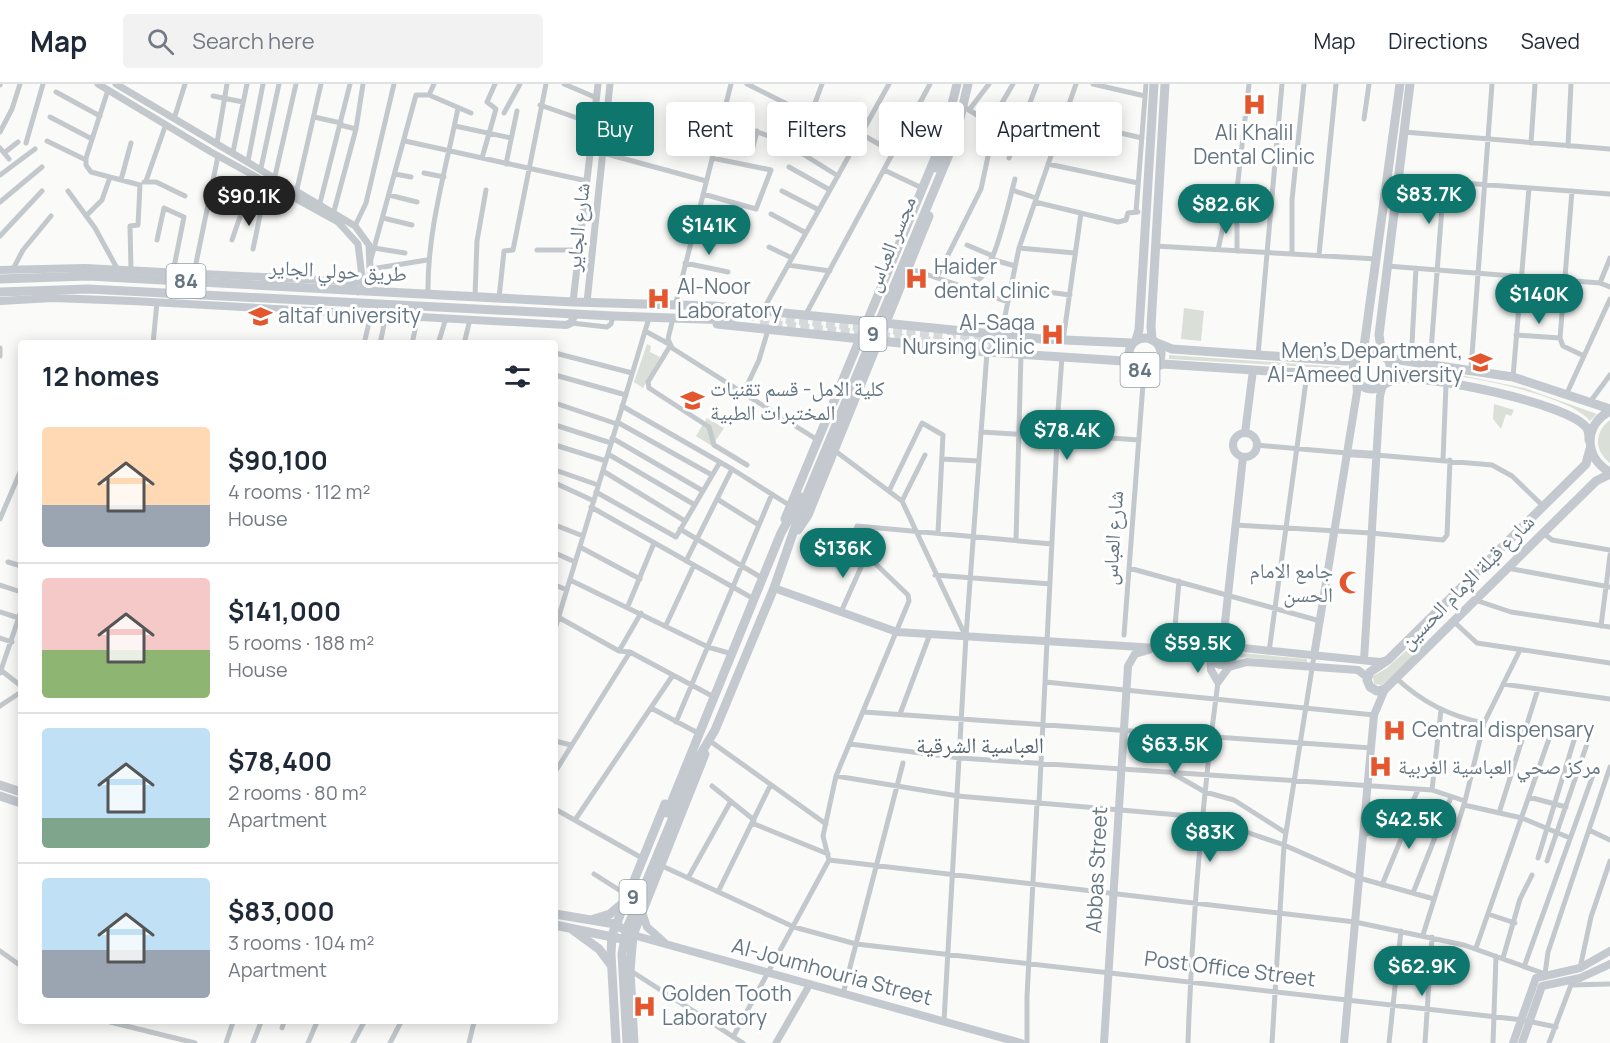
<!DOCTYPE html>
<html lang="en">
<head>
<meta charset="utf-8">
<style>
  :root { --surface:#fff; --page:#f2f2f3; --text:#1f2937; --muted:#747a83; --line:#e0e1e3; --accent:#0f766e }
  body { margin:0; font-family:Manrope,"Noto Naskh Arabic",sans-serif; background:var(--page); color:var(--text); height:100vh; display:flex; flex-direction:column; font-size:22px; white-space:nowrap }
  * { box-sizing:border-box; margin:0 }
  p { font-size:20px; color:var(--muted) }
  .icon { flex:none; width:33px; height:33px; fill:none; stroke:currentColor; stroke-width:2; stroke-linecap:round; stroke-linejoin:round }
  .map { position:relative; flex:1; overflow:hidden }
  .sheet { position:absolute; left:18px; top:256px; width:540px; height:684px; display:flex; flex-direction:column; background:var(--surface); border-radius:6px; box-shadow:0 3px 15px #0003 }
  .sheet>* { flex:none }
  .guide { position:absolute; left:576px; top:18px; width:570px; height:54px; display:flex; gap:12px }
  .price { position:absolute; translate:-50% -51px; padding:0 14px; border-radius:21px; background:var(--accent); color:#fff; font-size:20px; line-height:39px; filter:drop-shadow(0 2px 3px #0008) }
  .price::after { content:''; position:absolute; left:50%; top:36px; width:18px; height:14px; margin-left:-9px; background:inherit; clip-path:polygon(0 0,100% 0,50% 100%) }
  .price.active { background:#222; color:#fff }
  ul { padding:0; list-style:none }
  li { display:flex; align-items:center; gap:18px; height:150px; padding:0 24px }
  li+li { border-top:2px solid var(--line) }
  li span { display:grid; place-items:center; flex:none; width:168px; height:120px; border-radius:6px; color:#555 }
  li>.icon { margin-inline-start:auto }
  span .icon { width:72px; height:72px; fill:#fffc; stroke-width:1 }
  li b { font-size:26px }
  h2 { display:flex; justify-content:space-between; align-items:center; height:72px; padding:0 24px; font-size:26px }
  .chip { padding:0 21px; border-radius:6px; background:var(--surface); box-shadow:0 3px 15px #0003; font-size:21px; line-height:54px }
  .chip.active { background:var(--accent); color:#fff }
  header { display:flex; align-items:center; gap:36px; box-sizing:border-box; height:84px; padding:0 30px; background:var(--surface); border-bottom:2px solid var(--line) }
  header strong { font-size:28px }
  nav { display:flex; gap:33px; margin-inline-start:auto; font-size:21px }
  .search { width:420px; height:54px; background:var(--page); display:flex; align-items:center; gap:15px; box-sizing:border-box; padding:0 21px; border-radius:6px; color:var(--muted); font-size:22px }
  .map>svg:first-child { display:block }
  .green { fill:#dadfd7 }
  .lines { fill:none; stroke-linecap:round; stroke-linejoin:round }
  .trunk-tunnel { stroke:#d5d9db; stroke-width:9; stroke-dasharray:9 4.5; stroke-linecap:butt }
  .minor { stroke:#c3c8cc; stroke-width:5 }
  .tertiary { stroke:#c3c8cc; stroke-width:7 }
  .secondary { stroke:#c3c9ce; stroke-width:8 }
  .primary { stroke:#c3c9ce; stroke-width:9 }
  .trunk { stroke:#c3c9ce; stroke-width:9 }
  .labels { text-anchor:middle; stroke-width:6; stroke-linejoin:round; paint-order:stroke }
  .shield { fill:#fff; stroke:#939fa8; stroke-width:1.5 }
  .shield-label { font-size:20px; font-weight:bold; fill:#657683 }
  .poi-label { font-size:21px; fill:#657683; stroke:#fff; text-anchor:start }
  .street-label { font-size:21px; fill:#657683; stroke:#fff }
  .neighbourhood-label { font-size:22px; fill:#57646e; stroke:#fff }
</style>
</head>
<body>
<header>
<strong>Map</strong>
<div class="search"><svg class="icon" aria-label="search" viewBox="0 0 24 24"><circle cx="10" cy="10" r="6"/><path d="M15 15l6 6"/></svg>Search here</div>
<nav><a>Map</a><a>Directions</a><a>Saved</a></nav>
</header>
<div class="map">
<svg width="1610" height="959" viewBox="0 0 1610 959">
  <rect width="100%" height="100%" fill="#fafaf8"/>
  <path class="green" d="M1184,224l20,3 -3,30 -20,-2z
    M647,260l4,2 -1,6 10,5 -17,31 -9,-6z
    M1169,271l174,12 2,2 -176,-10z
    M1394,283l71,9 59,12 73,26 -7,7c-22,-29 -158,-54 -195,-49z
    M1494,320l20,6 -3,6 -5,-2 -5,15 -8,-10z
    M707,334l17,10 -12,18 -16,-10z
    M1610,336v43c-16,-12 -16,-31 0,-43z
    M1213 569a9 9 0 1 1 18 0a9 9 0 1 1-18 0Z
    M1408,565l4,3v5l-30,28 -8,-1 -1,-8 14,-8z
    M1240,569l67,6v4l-67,-6z"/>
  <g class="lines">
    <path class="trunk-tunnel" d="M732,230l263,26
      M760,239l234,25"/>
    <path class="minor" d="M564,0l33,14
      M747,0l48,24
      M822,0l-14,38 46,23
      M1093,0l52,12
      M0,1v-1
      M108,6l-22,68v7l5,7 49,13 -2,40 -8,1 1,44
      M56,8l44,24
      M429,11l42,18
      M213,12l30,6
      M540,21l40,14
      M969,26l20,-26
      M504,29l16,-29
      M50,33l42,22
      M314,33l27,6
      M174,35l11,-35
      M722,35l60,22 56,35
      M1364,35l5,-35
      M1064,36l78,18
      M990,39l23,-39
      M340,41l16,4
      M455,42l56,12
      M835,43l5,7 16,7
      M0,48l12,-23 8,-25
      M805,48l44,23
      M1404,48l206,17
      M861,50l32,18
      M47,57l39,19
      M405,57l182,40
      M26,59l17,-59
      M217,59l10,-59
      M1531,59l4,-59
      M1568,62l3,-62
      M753,63l4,-16
      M0,64l9,11
      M233,68l14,-68
      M4,69l14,-11
      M603,69l103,28
      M482,74l14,-49 -9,-7 8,-18
      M1009,74l28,-74
      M248,77l15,-77
      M506,80l11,-53
      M1048,80l90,19
      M789,83l41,23
      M261,84l18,-84
      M884,86l38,18
      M424,89l20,4
      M395,90l16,3
      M0,91l35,-26
      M275,92l21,-92
      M1398,94l212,16
      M121,96l10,-37
      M146,97l20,-57
      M144,98h12l29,14
      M297,105l24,-105
      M1012,106l24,8
      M68,107l27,37 23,42
      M782,107l37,19
      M1572,107l-12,147 3,8 21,10
      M703,110l53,15 15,-39 -59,-12
      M389,111l28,7
      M0,118l42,-35
      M1035,118l83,20 8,-2 2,-7 10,-1
      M320,119l30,-119
      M334,127l22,-82 7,-45
      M1136,128l10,-128
      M771,130l35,19
      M86,132l16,-16 8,-23
      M1234,132l3,9v26
      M383,134l29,7
      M355,142l11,-23 28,-119
      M694,142l47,11
      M0,152l42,-45
      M157,156l7,-32 20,9 -11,55
      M232,156l12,-35 18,2
      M967,161l26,11
      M1155,162l222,13
      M769,163l23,11
      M374,164l31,5
      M1019,164l56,5
      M253,165l14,-67
      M537,166h43
      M1218,166l6,-28 10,-6 15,-132
      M1292,170v-54l12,-116
      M1319,171l17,-171
      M371,175l45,-164h13l5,-11
      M991,175l24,7
      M685,179l43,9
      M788,181l42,6
      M1387,182l213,17 10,4
      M957,183l22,12c15,-8 31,-82 36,-100
      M908,184l100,34
      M13,185l10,-19 28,-34
      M371,185l56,-9
      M194,189l24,-117
      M937,193l44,-88 12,-56 -3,-10 -26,-16
      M1600,199l10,-25
      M1011,203l59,8
      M428,209c-1,-62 18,-124 30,-185
      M475,212l2,-55 9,-51
      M499,214l5,-47 9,-1 33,-166
      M675,222l56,-222
      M763,226l126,-226
      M806,230l124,-230
      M673,234l-5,21 4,9 144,91
      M571,239l36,4 4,-3 2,-8
      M645,247l24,13
      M1001,251l18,-87 57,-164
      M1516,251l44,3
      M1063,257l18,-128
      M153,260l4,-42
      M364,260l7,-30
      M380,260l6,-29
      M412,260l6,-28
      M438,260l8,-26
      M464,260l6,-25
      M670,262l-22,36 1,6 60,39 5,18 33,20
      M0,264v8
      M555,269l77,20
      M1258,271l24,-271
      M1411,278l5,-94
      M1430,280l14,-183
      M1471,285l21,-285
      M555,291l71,20
      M1513,293l16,-189
      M1567,309l43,-94
      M743,310l16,-34 9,-30
      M1590,318l20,-27
      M555,319l62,21
      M622,322l110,63 57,36
      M617,338l95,53
      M555,341l56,18
      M981,348l65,4 7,-3 4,-8 5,-68
      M612,354l91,53
      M555,361l51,16
      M1256,361l91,8
      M834,366l68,51 63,134
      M608,370l87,51
      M1376,371l116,10 20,11 31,30
      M942,375l37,2
      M1443,376l3,-76
      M555,386l43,15
      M603,387l82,50
      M555,399l39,18
      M889,407l33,-68 21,12 -5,98
      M596,408l80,45 44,-75
      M717,415l42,26
      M902,417l23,-46
      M591,423l163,92
      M0,435l21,-49
      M555,441l28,11
      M1236,441l135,8 72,7 4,-5 3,-75
      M680,445l82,49
      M1543,449l9,7 58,10
      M1016,456l5,-186
      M580,463l60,32
      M555,469l20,9
      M686,477l46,-92
      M8,478l13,4
      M1129,484l191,53
      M1507,484l103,19
      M935,491l115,9
      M570,496l138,67 24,7
      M0,501l21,7
      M555,501l12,5
      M1475,516l36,12 99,15
      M628,522l26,-63
      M0,528l19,6
      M841,528l25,-56
      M558,533l61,34 11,1 84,45
      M1453,537l24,22 133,20
      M666,541l28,-60
      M1601,542l9,-71
      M555,545l94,-311
      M1124,551l20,-264
      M0,554l12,4
      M1173,565l6,-68
      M619,567l22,-38
      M1269,568l38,-278
      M2,587l19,15
      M0,589l21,-62
      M1396,594c26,24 53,38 88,45
      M1045,598l329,33
      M1503,600l107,15
      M0,622l21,-14
      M651,624l47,25
      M864,628l507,36
      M900,630l30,-80
      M676,638l96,-228
      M555,657l16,4
      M710,657l116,83
      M850,660l110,14 472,32 33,11
      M555,688l75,-120
      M1172,689l33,19 29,8 52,33
      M836,692l122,20 244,21 82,28 75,33 75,21
      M712,702l42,34
      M1432,706l9,-80
      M1529,713l37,10
      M1039,719l18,-363 8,-5 74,5
      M1464,721l58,13 48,20
      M555,725l87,49
      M1499,729l39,-124
      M575,736l98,-145
      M752,739l76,31
      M1589,746l21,10
      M1366,750c34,-8 38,-14 52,-44
      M1538,774l37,-121
      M829,776l526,62 109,23 81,29 3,-22 62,-185
      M1547,777l40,-117
      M660,781l134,62 62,17 667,76 33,7
      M594,790l33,21
      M688,794l43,-77
      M1382,801l26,-63 -3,-5
      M718,808l52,-106
      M1413,809l38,-96
      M1488,830l27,9
      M1423,851l42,-134 19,-78 36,-73
      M1476,864l75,-215
      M0,867l21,15
      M1503,874l17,-59 12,-24
      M1524,883l69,-192
      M1580,884l11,-51 19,-56
      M631,887l112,72
      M1572,898l-1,3 39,-1
      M843,910l60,-231
      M944,937l22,-385 21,-284
      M110,938l85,21
      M282,944l2,-6
      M733,953l96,-177 -6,-24 13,-60 73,-175 -1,-6 -55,-53 4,-16 195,18
      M226,959l7,-21
      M253,959l8,-21
      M308,959l9,-21
      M353,959l11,-21
      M390,959l11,-21
      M469,959l5,-21
      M1027,959v-46l10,-194
      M1188,959c4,-121 14,-241 30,-361
      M1272,959l12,-198 30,-189
      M1389,959l12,-112
      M1425,959l7,-106
      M1493,959l3,-87
      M1549,959l22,-58"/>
    <path class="tertiary" d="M98,0l113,68 127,70 20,22 5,41
      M116,0l239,142 14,19 2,46
      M573,218l25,-218
      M587,218l23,-218
      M776,959l34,-59"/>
    <path class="secondary" d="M0,186l85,-2 277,14
      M0,217l53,-3 79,3 434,24 5,-2 4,-9
      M1245,349l8,-63
      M1233 361a12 12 0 1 1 24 0a12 12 0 1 1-24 0Z
      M1347,369l29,2
      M774,504l123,44 276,17 37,7
      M1210 569a12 12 0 1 1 24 0a12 12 0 1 1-24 0Z
      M1223,557l20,-184
      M1233,563l147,15 7,-2
      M1210,572l1,14 7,12 11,-15 18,-5 111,8 9,7
      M1314,572l43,-264 -1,-12
      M1364,576l16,-264 3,-11
      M642,828l5,15 18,16
      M633,851l388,108
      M1104,959l24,-377 7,-12 14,-4
      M1344,959l30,-328 11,-26
      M1513,959l23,-65 44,-10 30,-17
      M1522,959l20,-57 38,-8 30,-14"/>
    <path class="primary" d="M1136,256l3,-10 15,-246
      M1152,256l-1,-14 14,-242
      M1363,270l37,-270
      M1382,271l-3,-20 31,-251
      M1590,365l-4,15 -198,196 -18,12 -3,8 3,7 7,4 8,-2 211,-208 14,-7
      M0,701l21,7
      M0,712l21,7
      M555,830l60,10 18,11 -5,4h-6l-67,-14
      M594,835l16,-5 13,-11
      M573,846l26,19 12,16"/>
    <path class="trunk" d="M936,84l21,-84
      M0,195l88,-3 485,26 141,4 328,33 90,4
      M346,198l12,9
      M0,208l88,-3 525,27 118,4
      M717,240l270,28 137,9 7,3
      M1129 270a16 16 0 1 1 32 0a16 16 0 1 1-32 0Z
      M1157,259l15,6 174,12 12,-4
      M1353 286a19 19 0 1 1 38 0a19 19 0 1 1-38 0Z
      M1386,274l127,19 97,32
      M1155,283l8,-3 183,12 10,4
      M1383,301c4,-2 8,-5 13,-6 29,-5 171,24 190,48 3,3 3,8 3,13
      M1610,327c-27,14 -26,47 0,61
      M785,435l150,-361
      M798,446l10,-15 121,-299
      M667,729l87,-214 27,-66 20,-36
      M616,959l-5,-89 1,-19 53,-131
      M627,959l-5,-89 5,-26 69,-166 19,-32 59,-142 29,-84 152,-364 13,-56
      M634,959l-4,-72 3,-36 72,-181"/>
  </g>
  <defs>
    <symbol id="hospital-bare" viewBox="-9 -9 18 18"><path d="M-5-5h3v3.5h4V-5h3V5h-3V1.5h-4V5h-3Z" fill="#e4572e" stroke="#fff" stroke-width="2.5" paint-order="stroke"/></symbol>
    <symbol id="university-bare" viewBox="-9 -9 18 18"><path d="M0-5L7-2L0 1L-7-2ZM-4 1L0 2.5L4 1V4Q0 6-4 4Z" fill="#e4572e" stroke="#fff" stroke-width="2.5" paint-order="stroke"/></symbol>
    <symbol id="mosque-bare" viewBox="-9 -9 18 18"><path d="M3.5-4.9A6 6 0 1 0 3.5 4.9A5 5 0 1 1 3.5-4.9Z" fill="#e4572e" stroke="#fff" stroke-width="2.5" paint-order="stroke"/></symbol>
  </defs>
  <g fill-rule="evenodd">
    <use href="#hospital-bare" x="1238" y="4" width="33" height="33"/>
    <use href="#hospital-bare" x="900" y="178" width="33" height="33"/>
    <use href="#hospital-bare" x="642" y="198" width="33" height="33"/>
    <use href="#university-bare" x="244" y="216" width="33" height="33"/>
    <use href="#hospital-bare" x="1036" y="234" width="33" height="33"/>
    <use href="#university-bare" x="1464" y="262" width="33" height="33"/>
    <use href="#university-bare" x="676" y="300" width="33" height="33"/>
    <use href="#mosque-bare" x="1334" y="482" width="33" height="33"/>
    <use href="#hospital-bare" x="1378" y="630" width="33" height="33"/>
    <use href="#hospital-bare" x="1364" y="666" width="33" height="33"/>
    <use href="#hospital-bare" x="628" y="906" width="33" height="33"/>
  </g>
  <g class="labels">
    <g class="shield">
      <rect x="166.5" y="180" width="39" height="34" rx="4.5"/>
      <rect x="859.5" y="233" width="27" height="34" rx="4.5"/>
      <rect x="1120.5" y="269" width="39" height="34" rx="4.5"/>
      <rect x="619.5" y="796" width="27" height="34" rx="4.5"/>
    </g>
    <g class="shield-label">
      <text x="186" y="204">84</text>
      <text x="873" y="257">9</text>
      <text x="1140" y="293">84</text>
      <text x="633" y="820">9</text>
    </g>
    <g class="poi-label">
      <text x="1254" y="56" text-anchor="middle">Ali Khalil<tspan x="1254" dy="24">Dental Clinic</tspan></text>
      <text x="934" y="190">Haider<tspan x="934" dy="24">dental clinic</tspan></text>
      <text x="677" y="210">Al-Noor<tspan x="677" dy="24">Laboratory</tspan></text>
      <text x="278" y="239">altaf university</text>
      <text x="1035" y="246" text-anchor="end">Al-Saqa<tspan x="1035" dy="24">Nursing Clinic</tspan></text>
      <text x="1463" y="274" text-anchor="end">Men's Department,<tspan x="1463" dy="24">Al-Ameed University</tspan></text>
      <text x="710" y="312">كلية الامل- قسم تقنيات<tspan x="710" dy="24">المختبرات الطبية</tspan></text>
      <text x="1333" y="494" text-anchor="end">جامع الامام<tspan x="1333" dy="24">الحسن</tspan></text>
      <text x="1412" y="653">Central dispensary</text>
      <text x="1398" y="690">مركز صحي العباسية الغربية</text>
      <text x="662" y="917">Golden Tooth<tspan x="662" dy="24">Laboratory</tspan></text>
    </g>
    <g class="street-label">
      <text transform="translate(578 143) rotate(-84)" y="7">شارع الجاير</text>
      <text transform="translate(891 160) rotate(-68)" y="7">مجسر العباس</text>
      <text transform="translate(338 187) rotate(3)" y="7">طريق حولي الجاير</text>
      <text transform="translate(1113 454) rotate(-86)" y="7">شارع العباس</text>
      <text transform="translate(1467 498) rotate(-45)" y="7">شارع قبلة الإمام الحسين</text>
      <text transform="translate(1097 786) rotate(-87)" y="7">Abbas Street</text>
      <text transform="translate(1230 885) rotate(7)" y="7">Post Office Street</text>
      <text transform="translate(832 888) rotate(15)" y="7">Al-Joumhouria Street</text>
    </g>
    <g class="neighbourhood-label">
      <text x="980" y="669">العباسية الشرقية</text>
    </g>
  </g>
</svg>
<b class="price" style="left:1429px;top:141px">$83.7K</b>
<b class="price active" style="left:249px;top:143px">$90.1K</b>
<b class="price" style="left:1226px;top:151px">$82.6K</b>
<b class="price" style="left:709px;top:172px">$141K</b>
<b class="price" style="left:1539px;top:241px">$140K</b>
<b class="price" style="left:1067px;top:377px">$78.4K</b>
<b class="price" style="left:843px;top:495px">$136K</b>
<b class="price" style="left:1198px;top:590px">$59.5K</b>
<b class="price" style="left:1175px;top:691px">$63.5K</b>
<b class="price" style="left:1409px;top:766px">$42.5K</b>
<b class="price" style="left:1210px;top:779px">$83K</b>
<b class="price" style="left:1422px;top:913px">$62.9K</b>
<div class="guide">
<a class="chip active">Buy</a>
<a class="chip">Rent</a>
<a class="chip">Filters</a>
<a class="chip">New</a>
<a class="chip">Apartment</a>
</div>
<section class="sheet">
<h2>12 homes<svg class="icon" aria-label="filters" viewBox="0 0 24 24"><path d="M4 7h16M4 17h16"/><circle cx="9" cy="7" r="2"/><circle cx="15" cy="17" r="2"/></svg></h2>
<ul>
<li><span style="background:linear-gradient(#ffd9b3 65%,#9aa5b1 0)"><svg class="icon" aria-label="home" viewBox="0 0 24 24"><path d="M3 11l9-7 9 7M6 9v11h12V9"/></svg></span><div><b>$90,100</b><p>4 rooms · 112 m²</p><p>House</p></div></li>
<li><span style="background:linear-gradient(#f6c9c9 60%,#8fb573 0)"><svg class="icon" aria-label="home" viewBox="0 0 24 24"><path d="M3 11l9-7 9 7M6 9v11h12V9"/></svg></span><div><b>$141,000</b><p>5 rooms · 188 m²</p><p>House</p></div></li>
<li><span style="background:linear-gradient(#bfe0f5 75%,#7fa58c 0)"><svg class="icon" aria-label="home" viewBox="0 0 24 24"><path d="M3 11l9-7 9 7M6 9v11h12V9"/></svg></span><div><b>$78,400</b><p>2 rooms · 80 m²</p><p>Apartment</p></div></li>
<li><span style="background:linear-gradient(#bfe0f5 60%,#9aa5b1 0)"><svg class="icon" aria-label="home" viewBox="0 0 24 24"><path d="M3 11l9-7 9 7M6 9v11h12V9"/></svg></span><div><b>$83,000</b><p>3 rooms · 104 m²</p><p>Apartment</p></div></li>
</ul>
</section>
</div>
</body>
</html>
